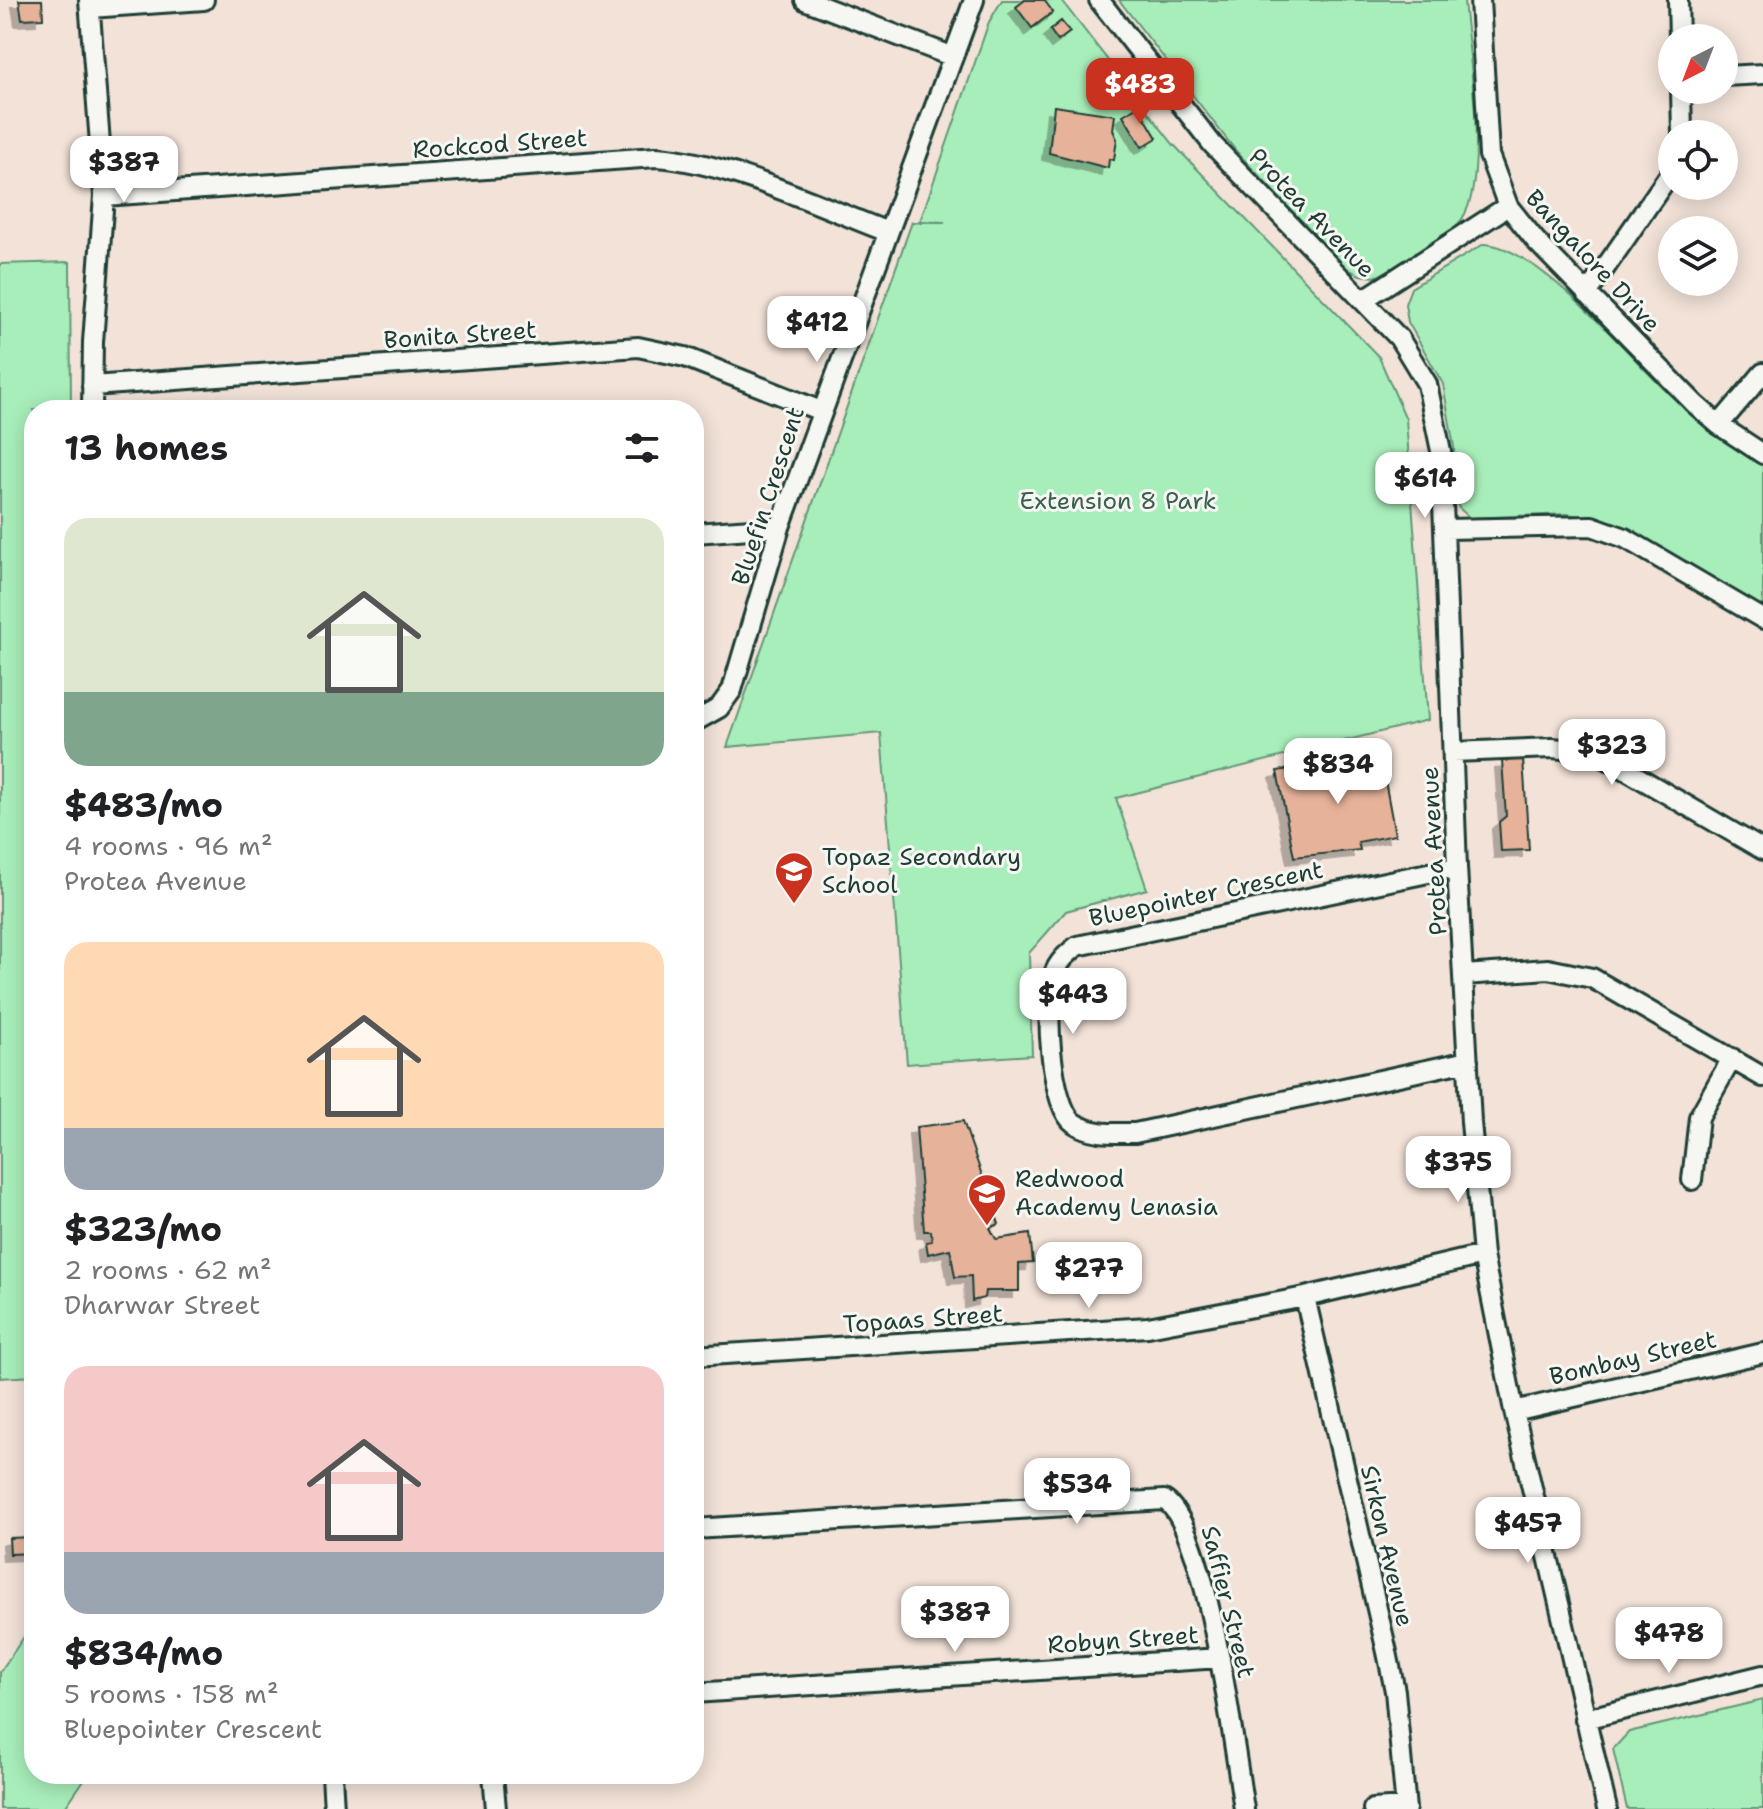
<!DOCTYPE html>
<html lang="en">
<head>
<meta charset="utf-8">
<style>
  :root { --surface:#fff; --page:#f2f2f2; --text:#202124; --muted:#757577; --accent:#c8321e }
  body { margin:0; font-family:"Shantell Sans",sans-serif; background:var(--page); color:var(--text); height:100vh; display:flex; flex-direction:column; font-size:30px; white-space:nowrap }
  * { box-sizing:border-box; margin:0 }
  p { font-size:26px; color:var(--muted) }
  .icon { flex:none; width:44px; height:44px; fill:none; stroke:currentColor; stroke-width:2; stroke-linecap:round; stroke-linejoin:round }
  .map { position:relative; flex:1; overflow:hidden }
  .sheet { position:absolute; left:24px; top:400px; width:680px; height:1384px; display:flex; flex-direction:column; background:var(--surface); border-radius:32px; box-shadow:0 4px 20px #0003 }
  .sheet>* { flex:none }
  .needle { width:52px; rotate:222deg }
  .tools { position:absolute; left:1658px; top:24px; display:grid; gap:16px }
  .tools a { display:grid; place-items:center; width:80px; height:80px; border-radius:50%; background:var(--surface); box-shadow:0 4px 20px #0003; font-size:40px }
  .price { position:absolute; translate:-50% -68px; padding:0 18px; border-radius:16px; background:#fff; color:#222; font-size:26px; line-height:52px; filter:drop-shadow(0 2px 4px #0008) }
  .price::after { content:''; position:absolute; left:50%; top:48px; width:24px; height:18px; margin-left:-12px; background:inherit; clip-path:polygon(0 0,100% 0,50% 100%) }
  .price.current { background:var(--accent); color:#fff }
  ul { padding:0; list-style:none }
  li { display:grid; align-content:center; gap:16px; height:424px; padding:0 40px }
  li span { display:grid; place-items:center; height:248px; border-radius:24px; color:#555 }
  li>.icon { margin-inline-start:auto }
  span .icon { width:144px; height:144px; fill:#fffc; stroke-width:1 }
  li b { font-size:34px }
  h2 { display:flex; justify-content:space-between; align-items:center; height:96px; padding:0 40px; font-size:34px }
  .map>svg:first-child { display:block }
  .green { fill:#a8eeba; stroke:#649677; stroke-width:2 }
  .building { fill:#e7b29a; stroke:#1f3d34; stroke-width:2; filter:url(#shadow) }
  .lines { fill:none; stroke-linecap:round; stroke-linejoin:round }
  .minor-casing { stroke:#1f3d34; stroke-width:24 }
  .minor { stroke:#f6f6f2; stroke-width:18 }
  .labels { text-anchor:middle; stroke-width:6; stroke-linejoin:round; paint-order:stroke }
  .street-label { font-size:24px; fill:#1f3d34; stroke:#f6f6f2 }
  .park-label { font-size:24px; fill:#3a604f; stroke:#f6f6f2 }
  .poi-label { font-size:24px; fill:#1f3d34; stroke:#f6f6f2; text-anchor:start }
</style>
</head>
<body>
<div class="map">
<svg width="1763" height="1809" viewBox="0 0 1763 1809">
  <defs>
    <filter id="shadow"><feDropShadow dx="-7" dy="7" stdDeviation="0" flood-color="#0004"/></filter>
  </defs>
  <rect width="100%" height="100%" fill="#f2e2d8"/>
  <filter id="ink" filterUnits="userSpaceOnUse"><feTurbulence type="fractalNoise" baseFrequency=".0125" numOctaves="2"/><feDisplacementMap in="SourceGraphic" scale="16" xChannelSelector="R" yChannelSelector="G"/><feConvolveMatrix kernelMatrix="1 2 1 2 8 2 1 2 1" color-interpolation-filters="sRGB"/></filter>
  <g filter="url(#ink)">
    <path class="green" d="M1002,0h59l112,144 206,213 27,62 22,301 -312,78 31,91 -81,22 -37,42 3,102 -125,9 -26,-331 -154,14 185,-525h33l-25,-1 69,-199z
      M1119,0h345c4,52 26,177 -2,219 -9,14 -70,50 -87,58l-15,-2 -17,-8 -107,-116z
      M1484,244c53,1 146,113 186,151 29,27 60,50 93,70v145l-139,-83 -22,-8 -35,-5 -97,4 -11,-10 -5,-11v-50l-11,-63 -35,-62 -3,-18 6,-16z
      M70,262l1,148h-37v966l-34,2v-1114z
      M34,1622v152h54l-24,35h-64v-137z
      M1763,1700v109h-136l-14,-60 16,-17z"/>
    <path class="building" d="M19,0h23l1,18 -21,1z
      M1025,0h19l9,12 -21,16 -16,-21z
      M1061,21l9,11 -12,9 -8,-11z
      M1054,106l61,9 -2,15 4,9 -3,21 -5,-1 -1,9 -59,-15z
      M1138,106l19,32 -15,9 -19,-32z
      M1379,748l16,87 -37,7 2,8 -66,7 -17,-86 20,-3 2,12 41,-8 -3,-16z
      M1523,759l6,91 -28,1 -2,-29 7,-6 -4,-55z
      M963,1121l36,103 -9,4 6,11 34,-5 3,29 -14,1v27h-34l-1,7 -12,3 -1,-25 -16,1 -5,-28 -22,5 -2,-12 6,-1 -1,-10h-7l-8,-104z
      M34,1537v16l-24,1 -1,-16z"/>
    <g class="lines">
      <defs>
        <path id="minor" d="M89,0l15,196 -11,146 -1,68
          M805,0l146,56
          M1099,0l114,145 186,193 28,46 14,67 16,416 14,255 12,133 31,156 93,398
          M1480,0l9,155 19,51 28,35 159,163 24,21 44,29
          M1678,0l1,38
          M90,8l114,-8
          M1724,76l39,-2
          M1681,90l1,44
          M104,196l552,-39c69,4 166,50 232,75
          M1587,294l85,-123
          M1363,300l145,-94
          M92,386l546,-39 47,10 136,54
          M1719,425l44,-52
          M1446,529l146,-3 33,12 138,81
          M694,533l86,-6
          M694,722l25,-14 13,-18 48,-163 194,-527
          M1453,752l99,-4 43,4 168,98
          M1457,867l-380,79c-10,8 -19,16 -23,28 -10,27 -4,132 20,149 18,12 41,10 61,10l333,-72
          M1464,975l84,-6 44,9 171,99
          M1692,1180l7,-63 33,-59
          M1305,1297l82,355 8,39 11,118
          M694,1356l454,-29 157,-30 178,-42
          M1514,1411l249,-58
          M694,1529l470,-29c43,24 71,254 80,309
          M694,1693l526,-35
          M1585,1719l178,-44
          M332,1774l2,35
          M493,1774l3,35
          M1373,1809l32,-2"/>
      </defs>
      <use href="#minor" class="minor-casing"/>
      <use href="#minor" class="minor"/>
    </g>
  </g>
  <defs>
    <symbol id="school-pin" viewBox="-11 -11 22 30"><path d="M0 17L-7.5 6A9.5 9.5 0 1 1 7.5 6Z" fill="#c8321e" stroke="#f6f6f2"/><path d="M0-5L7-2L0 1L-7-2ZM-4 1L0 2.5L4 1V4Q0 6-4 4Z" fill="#fff"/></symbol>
  </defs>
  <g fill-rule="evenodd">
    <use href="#school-pin" x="772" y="849" width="44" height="60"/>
    <use href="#school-pin" x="965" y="1171" width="44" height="60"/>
  </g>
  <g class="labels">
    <g class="street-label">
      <text transform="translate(500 144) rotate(-4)" y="8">Rockcod Street</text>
      <text transform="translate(1312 213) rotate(46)" y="8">Protea Avenue</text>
      <text transform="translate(1593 261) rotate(47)" y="8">Bangalore Drive</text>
      <text transform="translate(460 335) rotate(-4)" y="8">Bonita Street</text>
      <text transform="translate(768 496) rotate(-72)" y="8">Bluefin Crescent</text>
      <text transform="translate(1434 851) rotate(-93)" y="8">Protea Avenue</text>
      <text transform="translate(1206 894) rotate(-12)" y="8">Bluepointer Crescent</text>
      <text transform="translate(923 1319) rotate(-4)" y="8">Topaas Street</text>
      <text transform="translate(1633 1358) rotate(-13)" y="8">Bombay Street</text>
      <text transform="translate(1387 1546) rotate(77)" y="8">Sirkon Avenue</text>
      <text transform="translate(1228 1602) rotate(76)" y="8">Saffier Street</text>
      <text transform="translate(1123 1640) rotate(-4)" y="8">Robyn Street</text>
    </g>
    <g class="park-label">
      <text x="1118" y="509">Extension 8 Park</text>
    </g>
    <g class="poi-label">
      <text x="822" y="865">Topaz Secondary<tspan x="822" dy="28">School</tspan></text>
      <text x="1015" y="1187">Redwood<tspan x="1015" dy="28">Academy Lenasia</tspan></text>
    </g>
  </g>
</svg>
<div class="tools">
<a><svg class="needle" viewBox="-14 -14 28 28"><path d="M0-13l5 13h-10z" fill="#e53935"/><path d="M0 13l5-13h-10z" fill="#757577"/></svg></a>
<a><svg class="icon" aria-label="locate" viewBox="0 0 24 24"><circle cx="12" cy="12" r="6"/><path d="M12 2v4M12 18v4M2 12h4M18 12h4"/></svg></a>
<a><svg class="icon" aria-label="layers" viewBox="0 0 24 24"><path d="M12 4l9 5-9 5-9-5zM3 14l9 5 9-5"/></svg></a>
</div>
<b class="price current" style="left:1140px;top:126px">$483</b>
<b class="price" style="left:124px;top:204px">$387</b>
<b class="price" style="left:817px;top:364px">$412</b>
<b class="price" style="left:1425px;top:520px">$614</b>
<b class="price" style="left:1612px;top:787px">$323</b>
<b class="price" style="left:1338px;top:806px">$834</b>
<b class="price" style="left:1073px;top:1036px">$443</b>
<b class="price" style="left:1458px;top:1204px">$375</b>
<b class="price" style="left:1089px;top:1310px">$277</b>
<b class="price" style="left:1077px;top:1526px">$534</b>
<b class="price" style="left:1528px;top:1565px">$457</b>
<b class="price" style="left:955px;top:1654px">$387</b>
<b class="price" style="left:1669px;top:1675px">$478</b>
<section class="sheet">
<h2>13 homes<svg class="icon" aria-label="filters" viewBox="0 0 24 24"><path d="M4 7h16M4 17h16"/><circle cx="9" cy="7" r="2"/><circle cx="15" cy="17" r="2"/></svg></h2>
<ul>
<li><span style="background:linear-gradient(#dfe7d0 70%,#7fa58c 0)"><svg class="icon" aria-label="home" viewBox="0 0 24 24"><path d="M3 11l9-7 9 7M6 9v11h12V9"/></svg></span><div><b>$483/mo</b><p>4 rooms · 96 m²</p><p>Protea Avenue</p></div></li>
<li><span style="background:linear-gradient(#ffd9b3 75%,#9aa5b1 0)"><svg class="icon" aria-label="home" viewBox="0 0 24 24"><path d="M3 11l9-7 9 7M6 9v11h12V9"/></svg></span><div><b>$323/mo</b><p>2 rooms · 62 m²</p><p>Dharwar Street</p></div></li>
<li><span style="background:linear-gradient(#f6c9c9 75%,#9aa5b1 0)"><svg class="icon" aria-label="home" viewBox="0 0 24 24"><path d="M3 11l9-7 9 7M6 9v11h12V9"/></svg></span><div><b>$834/mo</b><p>5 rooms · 158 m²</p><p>Bluepointer Crescent</p></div></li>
</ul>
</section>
</div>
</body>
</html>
